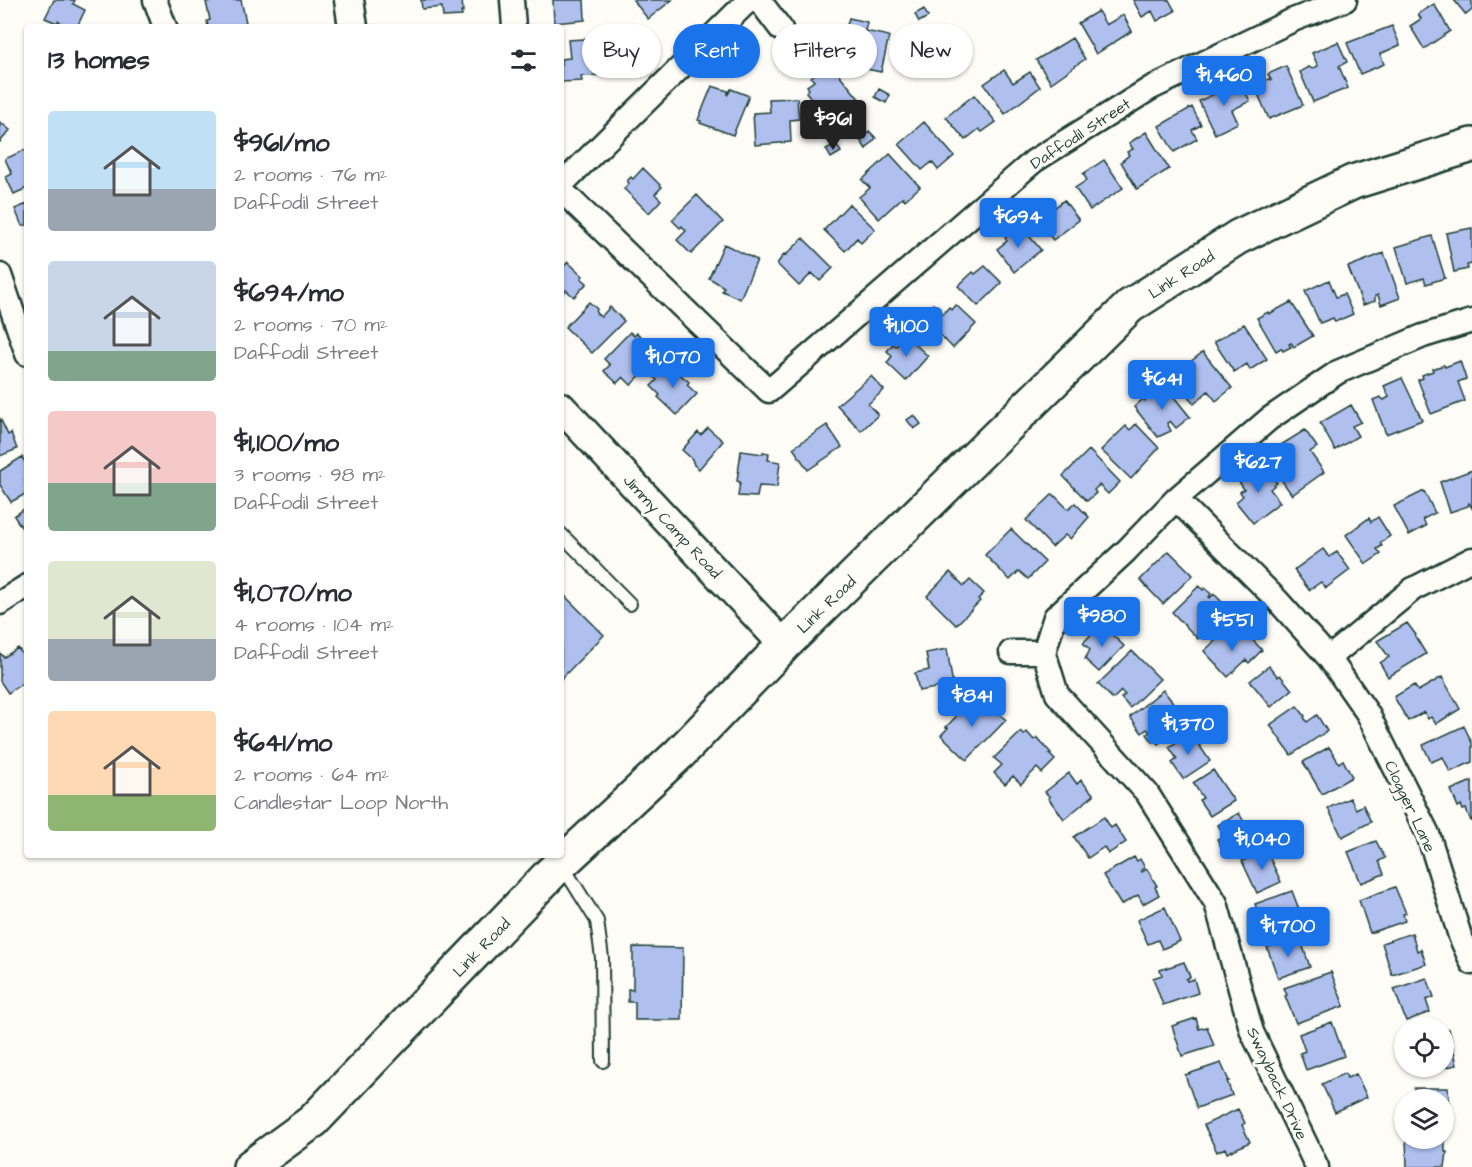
<!DOCTYPE html>
<html lang="en">
<head>
<meta charset="utf-8">
<style>
  :root { --surface:#fff; --page:#f7f7f7; --text:#2b2b33; --muted:#7c7c81; --accent:#1a73e8 }
  body { margin:0; font-family:"Architects Daughter",sans-serif; background:var(--page); color:var(--text); height:100vh; display:flex; flex-direction:column; font-size:22px; white-space:nowrap }
  * { box-sizing:border-box; margin:0 }
  p { font-size:20px; color:var(--muted) }
  .icon { flex:none; width:33px; height:33px; fill:none; stroke:currentColor; stroke-width:2; stroke-linecap:round; stroke-linejoin:round }
  .map { position:relative; flex:1; overflow:hidden }
  .drawer { position:absolute; left:24px; top:24px; width:540px; height:834px; display:flex; flex-direction:column; background:var(--surface); border-radius:6px; box-shadow:0 2px 4px #0004 }
  .drawer>* { flex:none }
  .guide { position:absolute; left:582px; top:24px; width:570px; height:54px; display:flex; gap:12px }
  .tools { position:absolute; left:1394px; top:1017px; display:grid; gap:12px }
  .tools a { display:grid; place-items:center; width:60px; height:60px; border-radius:50%; background:var(--surface); box-shadow:0 2px 4px #0004; font-size:30px }
  .price { position:absolute; translate:-50% -51px; padding:0 14px; border-radius:6px; background:var(--accent); color:#fff; font-size:20px; line-height:39px; filter:drop-shadow(0 2px 3px #0008) }
  .price::after { content:''; position:absolute; left:50%; top:36px; width:18px; height:14px; margin-left:-9px; background:inherit; clip-path:polygon(0 0,100% 0,50% 100%) }
  .price.current { background:#222; color:#fff }
  ul { padding:0; list-style:none }
  li { display:flex; align-items:center; gap:18px; height:150px; padding:0 24px }
  li span { display:grid; place-items:center; flex:none; width:168px; height:120px; border-radius:6px; color:#555 }
  li>.icon { margin-inline-start:auto }
  span .icon { width:72px; height:72px; fill:#fffc; stroke-width:1 }
  li b { font-size:26px }
  h2 { display:flex; justify-content:space-between; align-items:center; height:72px; padding:0 24px; font-size:26px }
  .tag { padding:0 21px; border-radius:27px; background:var(--surface); box-shadow:0 2px 4px #0004; font-size:21px; line-height:54px }
  .tag.current { background:var(--accent); color:#fff }
  .map>svg:first-child { display:block }
  .building { fill:#afc0ef; stroke:#1f3d34; stroke-width:1.5 }
  .lines { fill:none; stroke-linecap:round; stroke-linejoin:round }
  .service-casing { stroke:#1f3d34; stroke-width:16 }
  .minor-casing { stroke:#1f3d34; stroke-width:27 }
  .tertiary-casing { stroke:#1f3d34; stroke-width:33 }
  .secondary-casing { stroke:#1f3d34; stroke-width:38 }
  .service { stroke:#fdfcf7; stroke-width:12 }
  .minor { stroke:#fdfcf7; stroke-width:22 }
  .tertiary { stroke:#fdfcf7; stroke-width:28 }
  .secondary { stroke:#fdfcf7; stroke-width:33 }
  .labels { text-anchor:middle; stroke-width:6; stroke-linejoin:round; paint-order:stroke }
  .street-label { font-size:16px; fill:#1f3d34; stroke:#fdfcf7 }
</style>
</head>
<body>
<div class="map">
<svg width="1472" height="1167" viewBox="0 0 1472 1167">
  <rect width="100%" height="100%" fill="#fdfcf7"/>
  <filter id="ink" filterUnits="userSpaceOnUse"><feTurbulence type="fractalNoise" baseFrequency=".0167" numOctaves="2"/><feDisplacementMap in="SourceGraphic" scale="12" xChannelSelector="R" yChannelSelector="G"/><feConvolveMatrix kernelMatrix="1 2 1 2 8 2 1 2 1" color-interpolation-filters="sRGB"/></filter>
  <g filter="url(#ink)">
    <path class="building" d="M54,0h21l-2,4 12,6 -8,17h-8l-11,-6 -1,2 -12,-5z
      M216,0h25l6,27h-39l-1,-6 3,-1 -4,-18z
      M421,0h41l1,12h-2l1,4 -19,1 -1,-10 -20,2z
      M553,0h31l1,20 -31,3z
      M633,0h39l-24,19z
      M1133,0h36l6,11 -18,10 -5,-10 -10,6z
      M1454,0h18v10l-6,5z
      M1434,4l16,27 -26,18 -14,-23 11,-7 -3,-5z
      M924,9l4,8 -9,5 -4,-8z
      M1098,11l8,14 17,-10 9,16 -36,23 -18,-31z
      M849,18l18,4 -2,9 24,5 -8,36 -34,-7 4,-17 -11,-3 4,-17 2,1z
      M1392,26l8,19 -20,9 4,10 -24,10 -13,-31z
      M601,38l3,37 -23,1 1,5 -21,1v-23l9,-1 -2,-18z
      M1072,38l13,21 -34,24 -15,-23z
      M1338,42l9,20 -8,4 9,22 -35,14 -13,-30 9,-5 3,2 6,-3 -6,-13z
      M829,62l35,43 -22,18 -6,-8 -7,5 -23,-28 3,-3 -2,-3 7,-5 -3,-4z
      M1286,66l17,39 -34,14 -14,-32 13,-8 3,1 -3,-6z
      M1004,70l9,13 17,-11 10,15 -35,27 -21,-30z
      M1240,82l10,19 -18,9 6,13 -23,11 -16,-33z
      M712,86l16,5v3l3,-5 18,7 -16,39 -33,-12 1,-2 -3,-1z
      M879,89l11,6 -4,8 -11,-6z
      M974,95l22,27 -14,10 -3,-3 -14,11 -19,-23z
      M797,98l2,21 -9,1 1,22 -36,3 -2,-32 17,-1 -1,-13z
      M1192,107l9,18 -9,5 5,9 -23,13 -15,-26z
      M0,122l10,8 -10,12z
      M924,122l30,34 -16,14 -6,-8 -10,8 -23,-26z
      M869,131l7,7 -10,11 -6,-9z
      M1146,132l23,37 -32,20 -16,-27 8,-7 -2,-3 6,-3 -4,-6z
      M836,144l5,8 -10,6 -5,-9z
      M27,149v39l-13,6 -8,-17 6,-3 -7,-15z
      M890,154l30,33 -15,13 -2,-3 -24,22 -20,-22 11,-9 -8,-8z
      M1104,160l19,28 -33,22 -15,-22 12,-8 -4,-6z
      M643,168l19,19 -7,7 6,6 -12,13 -25,-24 5,-6 -2,-2 4,-4 2,2z
      M697,195l26,27 -32,32 -14,-14 9,-9 -4,-5 -2,2 -8,-8z
      M1064,200l15,20 -26,20 -18,-22 16,-12 3,2z
      M27,204v21l-5,1 -7,-17z
      M849,204l26,25 -14,14 -4,-5 -12,13 -21,-21z
      M1020,225l21,25 -27,22 -17,-23 10,-8 -2,-3z
      M1472,228v38v-2l-5,1 1,4 -14,3 -8,-39z
      M1432,236l13,42 -19,6 -2,-6 -17,5 -11,-36z
      M803,238l30,30 -13,13 -8,-8 -13,13 -22,-22 7,-10 2,1z
      M724,244l33,16 -17,39 -18,-8 2,-4 -15,-9z
      M1384,253l16,45 -19,7 -3,-10 -3,1v5l-12,4 -15,-38z
      M568,262l15,14 -2,2 6,5 -13,14 -8,-7 -5,6v-32l3,2z
      M985,266l17,17 -24,23 -20,-20 15,-14 2,2z
      M1329,280l7,17 8,-3 9,20 -18,8 -2,-4 -13,5 -15,-32z
      M589,302l8,7 -1,4 5,4 9,-10 14,14 -32,32 -27,-26z
      M1291,302l22,34 -19,11 -3,-4 -2,1 2,3 -8,4 -2,-3 -5,3 -19,-33 11,-6 1,2z
      M933,304l10,10 6,-7 3,3 4,-5 20,19 -23,24 -18,-18 -2,2 -14,-14z
      M1244,324l23,35 -17,11 -3,-6 -13,8 -20,-30z
      M630,332l4,4 3,-3 8,8 2,-1 14,14 -30,31 -8,-8 -6,6 -13,-12 6,-6 -6,-6z
      M906,336l22,20 -22,25 -19,-18 5,-7 -5,-5 6,-7 3,2z
      M1203,352l29,36 -16,13 -8,-10 -14,13 -22,-28z
      M1460,361l6,18 -8,3 7,19 -34,13 -13,-34 5,-2 -1,-3 11,-4 -1,-2 12,-4 1,2z
      M665,362l24,20 -2,3 10,9 -20,21 -19,-18 2,-2 -9,-9 6,-6 -5,-4z
      M871,376l13,14 -16,14 10,11 -17,16 -24,-26z
      M1402,378l20,42 -36,14 -13,-34 7,-3 4,3 5,-3 -5,-11z
      M1163,383l27,34 -14,11 -6,-7 -3,2 4,8 -13,6 -24,-30 9,-8 2,2z
      M1351,405l10,17 -9,4 6,10 -23,14 -15,-27z
      M914,415l7,9 -7,5 -7,-9z
      M0,418l8,17 3,-2 6,16 -17,7z
      M1136,424l23,24 -28,31 -30,-29 25,-24 4,4z
      M827,425l15,22 -34,23 -15,-22z
      M708,428l15,13 -24,28 -5,-4 -2,-6 -10,-9 16,-18 3,3z
      M1305,430l12,17 -7,5 14,20 -32,23 -24,-34 13,-9 2,3 3,-2 -5,-8z
      M1089,450l31,32 -12,12 -9,-9 -5,5 2,3 -9,8 -24,-25z
      M741,451l22,3v-2l6,1 -1,7 12,2 -3,25 -18,-1 -2,11 -19,-1 2,-14 -3,-1z
      M22,457l5,8v13l-2,1 2,14 -16,9 -11,-17v-14z
      M1262,464l15,19 -7,6 10,13 -27,21 -17,-21 7,-6 -3,-4 4,-3 -5,-7z
      M1472,470v38l-3,-5 -1,3 -18,6 -10,-30z
      M1424,491l11,22 -12,6 3,7 -17,9 -15,-29z
      M1053,494l15,15 7,-6 14,14 -19,22 -5,-4 -13,12 -26,-27z
      M27,507v29l-13,-20z
      M1378,517l12,19 -10,7 2,3 -5,3 4,5 -15,10 -20,-29 23,-17 2,4z
      M1011,529l34,33 -17,17 -9,-8 -9,9 -25,-25z
      M1323,549l6,8 8,-5 13,18 -24,18 -5,-6 -12,8 -15,-20z
      M1169,551l24,24 -30,29 -23,-24z
      M950,572l14,14 6,-6 14,13 -6,6 2,2 -24,24 -29,-29z
      M1199,586l4,4 2,-2 6,6 -2,3 1,1 4,-4 15,15 -31,30 -26,-27z
      M561,592l43,43 -43,44z
      M1407,623l9,12 -1,1 11,18 -38,23 -8,-14 9,-6 -12,-16z
      M1101,624l23,22 -25,26 -14,-13 5,-9 -7,-7z
      M1228,629l10,13 9,-8 15,16 -13,13 -3,-3 -18,17 -24,-26z
      M18,648l9,13v19l-19,13 -8,-12v-28l4,4z
      M947,649l6,36 -34,6 -4,-18 14,-3 -3,-17z
      M1132,651l28,28 -30,29 -9,-10 4,-3 -4,-4 -8,8 -15,-15z
      M1269,666l9,11 2,-2 12,15 -21,17 -21,-26z
      M1442,677l18,32 -24,15 -5,-7 -3,2 -4,-7 -16,9 -14,-24 20,-12 4,6z
      M1163,690l24,30 -29,24 -3,-4 -2,2 -6,-8 3,-2 -3,-3 -5,4 -12,-16z
      M974,698l10,10 -3,3 3,3 7,-8 15,14 -39,40 -26,-25 7,-7 -2,-1z
      M1297,706l8,10 -1,1 3,5 10,-7 10,16 -36,24 -21,-30z
      M1464,726l8,17v19l-22,10 -7,-15 -12,5 -8,-17z
      M1021,732l3,3 3,-3 7,8 3,-2 14,15 -2,1 6,6 -13,13 -5,-5 -16,16 -8,-8 -8,8 -11,-11 8,-8 -8,-7z
      M1191,733l19,28 -27,18 -11,-16 5,-4 -8,-12z
      M1329,747l10,16 4,-3 9,17 -30,17 -19,-32z
      M1213,770l21,31 -24,15 -11,-16 4,-2 -10,-15z
      M1069,773l8,11 4,-4 13,15 -30,24 -16,-21 2,-1 -5,-5z
      M1472,781v40h-1l-5,-12 -3,1 -2,-5 -3,2 -7,-17z
      M1350,798l6,11 7,-4 8,17 -29,15 -14,-29z
      M1239,813l15,27 -28,16 -9,-17 7,-3 -6,-11z
      M1104,817l7,11 4,-3 11,17 -18,12 -4,-7 -16,11 -14,-21z
      M1376,841l9,17 -6,3 5,13 -23,9 -13,-31z
      M1266,850l15,32 -24,11 -15,-32z
      M1134,857l3,4 3,-2 5,9 -4,2 1,2 5,-3 10,17 -2,1 4,8 -16,9 -5,-9 -17,10 -18,-30z
      M1395,887l11,26 -3,1 2,7 -35,12 -11,-33z
      M1292,891l13,34 -38,13 -8,-18h2l-6,-16z
      M1165,907l15,34 -18,8 -4,-9 -10,4 -11,-24z
      M1412,933l5,18 4,-2 5,15 -34,11 -10,-32z
      M1292,939l1,4 8,-2 9,26 -32,11 -11,-31z
      M633,947l50,1 -1,72h-47v-18h-7v-13l5,1z
      M1184,962l6,15 -4,2 1,2 7,-2 4,14 -35,12 -10,-27 9,-3 -2,-5z
      M1331,972l13,34 -48,17 -11,-27 2,-1 -3,-7z
      M1427,978l7,19 -8,3 4,12 -24,9 -12,-32z
      M1196,1018l3,11 8,-2 7,19 -32,10 -10,-30z
      M1332,1022l12,34 -38,14 -6,-17 5,-2 -6,-17z
      M1449,1029l8,36 -41,8 -1,-7h28v-35z
      M1221,1063l8,18h-2l5,14 -35,13 -12,-33z
      M1345,1073l2,5 9,-4 11,23 -32,15 -13,-28z
      M1414,1088h34l3,37h-8v-25h-29z
      M1238,1109l7,14 -3,2 8,17 -23,11 -2,-5 -8,4 -13,-27z
      M1443,1135h2v17h2l-2,15h-38l-1,-29h37z"/>
    <g class="lines">
      <defs>
        <path id="service" d="M561,534l69,70
          M562,865l35,56 5,37 1,103"/>
        <path id="minor" d="M155,0l10,27
          M512,0l2,27
          M759,0l22,29
          M561,185l188,-185
          M561,190l208,201 265,-230 117,-73 142,-68 52,-20
          M0,275l27,79
          M1176,499l101,101 52,58 84,-69 59,-30
          M0,603l27,-17
          M1011,652h33
          M1329,658l39,56 60,120 32,102 12,27
          M1317,1167l-65,-135 -36,-129 -69,-110 -90,-99 -13,-42 11,-35 71,-66 50,-52 93,-80 69,-47 85,-36 49,-15"/>
        <path id="tertiary" d="M349,0l4,27
          M561,407l223,238"/>
        <path id="secondary" d="M250,1167l63,-46 239,-249 128,-119 104,-108 346,-339 108,-69 115,-55 119,-37"/>
      </defs>
      <use href="#service" class="service-casing"/>
      <use href="#minor" class="minor-casing"/>
      <use href="#tertiary" class="tertiary-casing"/>
      <use href="#secondary" class="secondary-casing"/>
      <use href="#service" class="service"/>
      <use href="#minor" class="minor"/>
      <use href="#tertiary" class="tertiary"/>
      <use href="#secondary" class="secondary"/>
    </g>
  </g>
  <g class="labels">
    <g class="street-label">
      <text transform="translate(1080 133) rotate(-33)" y="6">Daffodil Street</text>
      <text transform="translate(1181 274) rotate(-33)" y="6">Link Road</text>
      <text transform="translate(673 526) rotate(47)" y="6">Jimmy Camp Road</text>
      <text transform="translate(826 604) rotate(-44)" y="6">Link Road</text>
      <text transform="translate(1411 806) rotate(65)" y="6">Clogger Lane</text>
      <text transform="translate(481 947) rotate(-46)" y="6">Link Road</text>
      <text transform="translate(1278 1083) rotate(65)" y="6">Swayback Drive</text>
    </g>
  </g>
</svg>
<div class="tools">
<a><svg class="icon" aria-label="locate" viewBox="0 0 24 24"><circle cx="12" cy="12" r="6"/><path d="M12 2v4M12 18v4M2 12h4M18 12h4"/></svg></a>
<a><svg class="icon" aria-label="layers" viewBox="0 0 24 24"><path d="M12 4l9 5-9 5-9-5zM3 14l9 5 9-5"/></svg></a>
</div>
<b class="price" style="left:1224px;top:107px">$1,460</b>
<b class="price current" style="left:833px;top:151px">$961</b>
<b class="price" style="left:1018px;top:249px">$694</b>
<b class="price" style="left:906px;top:358px">$1,100</b>
<b class="price" style="left:673px;top:389px">$1,070</b>
<b class="price" style="left:1162px;top:411px">$641</b>
<b class="price" style="left:1258px;top:494px">$627</b>
<b class="price" style="left:1102px;top:648px">$980</b>
<b class="price" style="left:1232px;top:652px">$551</b>
<b class="price" style="left:972px;top:728px">$841</b>
<b class="price" style="left:1188px;top:756px">$1,370</b>
<b class="price" style="left:1262px;top:871px">$1,040</b>
<b class="price" style="left:1288px;top:958px">$1,700</b>
<div class="guide">
<a class="tag">Buy</a>
<a class="tag current">Rent</a>
<a class="tag">Filters</a>
<a class="tag">New</a>
</div>
<section class="drawer">
<h2>13 homes<svg class="icon" aria-label="filters" viewBox="0 0 24 24"><path d="M4 7h16M4 17h16"/><circle cx="9" cy="7" r="2"/><circle cx="15" cy="17" r="2"/></svg></h2>
<ul>
<li><span style="background:linear-gradient(#bfe0f5 65%,#9aa5b1 0)"><svg class="icon" aria-label="home" viewBox="0 0 24 24"><path d="M3 11l9-7 9 7M6 9v11h12V9"/></svg></span><div><b>$961/mo</b><p>2 rooms · 76 m²</p><p>Daffodil Street</p></div></li>
<li><span style="background:linear-gradient(#c9d6e8 75%,#7fa58c 0)"><svg class="icon" aria-label="home" viewBox="0 0 24 24"><path d="M3 11l9-7 9 7M6 9v11h12V9"/></svg></span><div><b>$694/mo</b><p>2 rooms · 70 m²</p><p>Daffodil Street</p></div></li>
<li><span style="background:linear-gradient(#f6c9c9 60%,#7fa58c 0)"><svg class="icon" aria-label="home" viewBox="0 0 24 24"><path d="M3 11l9-7 9 7M6 9v11h12V9"/></svg></span><div><b>$1,100/mo</b><p>3 rooms · 98 m²</p><p>Daffodil Street</p></div></li>
<li><span style="background:linear-gradient(#dfe7d0 65%,#9aa5b1 0)"><svg class="icon" aria-label="home" viewBox="0 0 24 24"><path d="M3 11l9-7 9 7M6 9v11h12V9"/></svg></span><div><b>$1,070/mo</b><p>4 rooms · 104 m²</p><p>Daffodil Street</p></div></li>
<li><span style="background:linear-gradient(#ffd9b3 70%,#8fb573 0)"><svg class="icon" aria-label="home" viewBox="0 0 24 24"><path d="M3 11l9-7 9 7M6 9v11h12V9"/></svg></span><div><b>$641/mo</b><p>2 rooms · 64 m²</p><p>Candlestar Loop North</p></div></li>
</ul>
</section>
</div>
</body>
</html>
